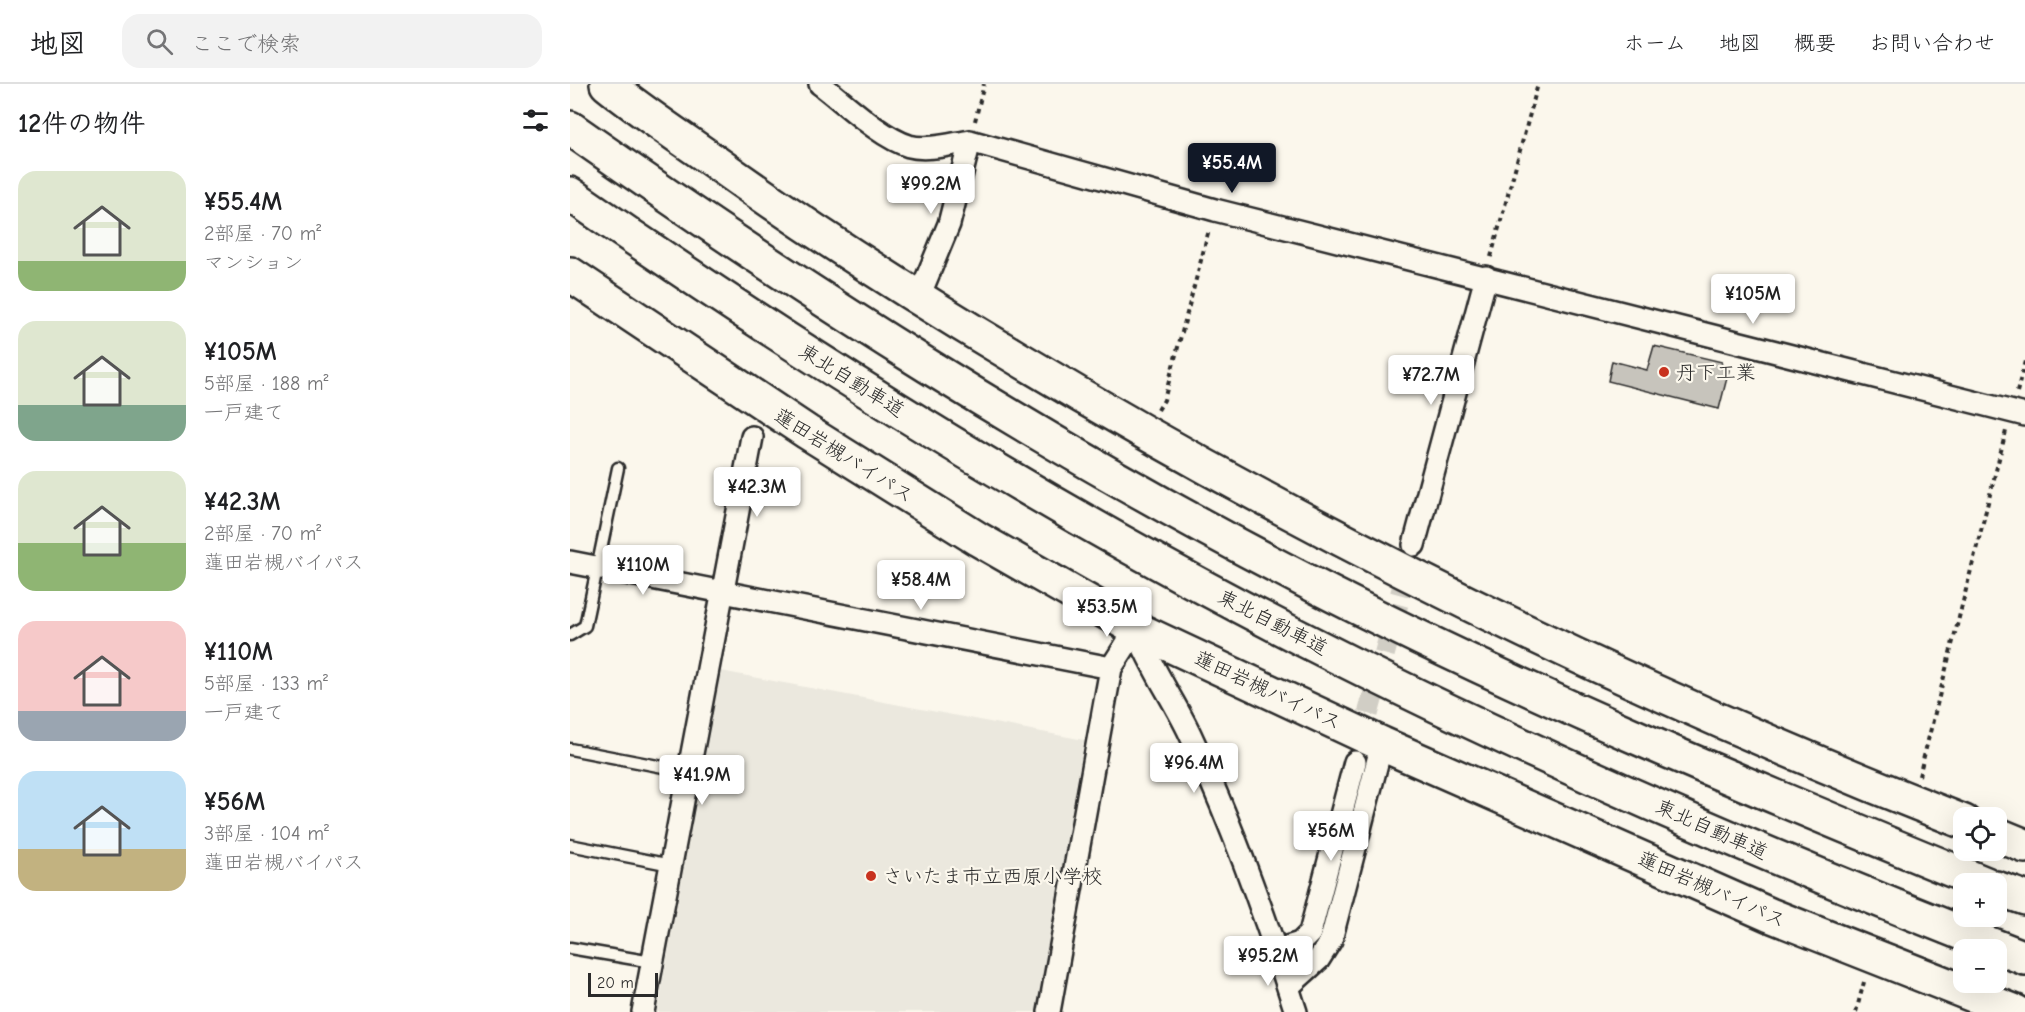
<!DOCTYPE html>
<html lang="ja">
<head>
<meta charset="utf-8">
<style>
  :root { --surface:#fff; --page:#f2f2f2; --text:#202124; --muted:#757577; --line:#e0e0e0; --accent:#111827 }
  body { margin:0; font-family:"Comic Neue","Klee One",sans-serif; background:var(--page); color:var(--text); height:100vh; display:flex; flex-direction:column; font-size:22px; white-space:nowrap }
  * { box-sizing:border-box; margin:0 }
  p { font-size:20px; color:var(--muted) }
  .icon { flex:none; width:33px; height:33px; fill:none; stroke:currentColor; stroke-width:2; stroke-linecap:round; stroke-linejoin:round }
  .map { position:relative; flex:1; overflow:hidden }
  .panel { display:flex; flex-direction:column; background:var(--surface); width:570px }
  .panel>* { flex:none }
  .controls { position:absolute; left:1383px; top:723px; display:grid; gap:12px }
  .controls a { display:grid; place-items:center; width:54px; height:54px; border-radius:12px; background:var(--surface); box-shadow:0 6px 24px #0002; font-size:30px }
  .scale { position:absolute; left:18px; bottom:15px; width:70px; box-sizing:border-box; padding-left:6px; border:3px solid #2b2b2b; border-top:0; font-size:16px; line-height:21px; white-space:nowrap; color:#2b2b2b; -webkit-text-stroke:4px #fbf7ec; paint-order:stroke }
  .price { position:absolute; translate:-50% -51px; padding:0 14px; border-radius:6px; background:#fff; color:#222; font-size:20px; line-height:39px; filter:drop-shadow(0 2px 3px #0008) }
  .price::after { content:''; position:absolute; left:50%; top:36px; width:18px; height:14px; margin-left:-9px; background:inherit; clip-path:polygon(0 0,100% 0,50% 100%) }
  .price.current { background:var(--accent); color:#fff }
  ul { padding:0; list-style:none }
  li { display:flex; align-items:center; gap:18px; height:150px; padding:0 18px }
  li span { display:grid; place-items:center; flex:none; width:168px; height:120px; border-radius:18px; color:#555 }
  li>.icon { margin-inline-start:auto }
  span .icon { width:72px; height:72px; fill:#fffc; stroke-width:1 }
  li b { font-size:26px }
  h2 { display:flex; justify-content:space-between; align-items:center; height:72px; padding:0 18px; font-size:26px }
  header { display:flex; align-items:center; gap:36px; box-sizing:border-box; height:84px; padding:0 30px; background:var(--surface); border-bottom:2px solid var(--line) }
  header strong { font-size:28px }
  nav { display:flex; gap:33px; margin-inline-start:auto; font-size:21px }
  .search { width:420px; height:54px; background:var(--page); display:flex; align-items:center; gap:15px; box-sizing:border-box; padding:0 21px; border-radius:18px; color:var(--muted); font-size:22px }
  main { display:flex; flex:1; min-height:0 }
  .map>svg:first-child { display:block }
  .built { fill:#ebe8de }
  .building { fill:#c7c4bc; stroke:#2b2b2b; stroke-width:1.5 }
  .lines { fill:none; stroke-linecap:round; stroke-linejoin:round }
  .minor-tunnel { stroke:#d1cec5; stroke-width:21; stroke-dasharray:21 10; stroke-linecap:butt }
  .service-casing { stroke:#2b2b2b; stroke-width:15 }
  .minor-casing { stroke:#2b2b2b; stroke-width:26 }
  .trunk-casing { stroke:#2b2b2b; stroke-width:38 }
  .motorway-casing { stroke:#2b2b2b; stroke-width:38 }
  .path { stroke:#2b2b2b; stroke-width:4; stroke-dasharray:4.5 4.5; stroke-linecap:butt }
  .service { stroke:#fbf7ec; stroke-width:10 }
  .minor { stroke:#fbf7ec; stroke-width:21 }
  .trunk { stroke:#fbf7ec; stroke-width:33 }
  .motorway { stroke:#fbf7ec; stroke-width:33 }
  .poi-dot { fill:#c8321e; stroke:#fbf7ec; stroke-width:2 }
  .labels { text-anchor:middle; stroke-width:4.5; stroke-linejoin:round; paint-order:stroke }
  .poi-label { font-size:20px; fill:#2b2b2b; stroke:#fbf7ec; text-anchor:start }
  .street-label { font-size:20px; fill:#2b2b2b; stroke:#fbf7ec }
</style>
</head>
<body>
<header>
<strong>地図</strong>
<div class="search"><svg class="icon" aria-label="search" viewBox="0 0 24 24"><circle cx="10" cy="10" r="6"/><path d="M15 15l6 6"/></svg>ここで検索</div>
<nav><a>ホーム</a><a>地図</a><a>概要</a><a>お問い合わせ</a></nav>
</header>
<main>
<section class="panel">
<h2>12件の物件<svg class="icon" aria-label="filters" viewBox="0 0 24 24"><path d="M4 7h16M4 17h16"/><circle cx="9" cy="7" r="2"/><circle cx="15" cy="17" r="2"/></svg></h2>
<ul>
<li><span style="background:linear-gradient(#dfe7d0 75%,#8fb573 0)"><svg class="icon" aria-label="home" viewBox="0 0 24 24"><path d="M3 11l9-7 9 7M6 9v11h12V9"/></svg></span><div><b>¥55.4M</b><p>2部屋 · 70 m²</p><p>マンション</p></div></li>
<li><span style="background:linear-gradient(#dfe7d0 70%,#7fa58c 0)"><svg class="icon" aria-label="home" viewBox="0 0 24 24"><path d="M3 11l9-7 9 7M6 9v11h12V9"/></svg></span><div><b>¥105M</b><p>5部屋 · 188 m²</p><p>一戸建て</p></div></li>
<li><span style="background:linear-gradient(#dfe7d0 60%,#8fb573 0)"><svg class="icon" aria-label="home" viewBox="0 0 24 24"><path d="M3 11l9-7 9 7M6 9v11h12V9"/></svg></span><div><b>¥42.3M</b><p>2部屋 · 70 m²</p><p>蓮田岩槻バイパス</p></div></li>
<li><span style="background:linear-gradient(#f6c9c9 75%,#9aa5b1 0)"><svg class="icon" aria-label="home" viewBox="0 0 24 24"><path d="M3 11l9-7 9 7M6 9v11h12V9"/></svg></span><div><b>¥110M</b><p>5部屋 · 133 m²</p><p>一戸建て</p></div></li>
<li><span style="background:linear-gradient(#bfe0f5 65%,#c2b280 0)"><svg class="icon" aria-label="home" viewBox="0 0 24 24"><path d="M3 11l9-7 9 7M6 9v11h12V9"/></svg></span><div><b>¥56M</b><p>3部屋 · 104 m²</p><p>蓮田岩槻バイパス</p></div></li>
</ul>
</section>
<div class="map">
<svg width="1455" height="928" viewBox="0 0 1455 928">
  <rect width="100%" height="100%" fill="#fbf7ec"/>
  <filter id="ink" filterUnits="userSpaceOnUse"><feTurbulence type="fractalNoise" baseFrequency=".0167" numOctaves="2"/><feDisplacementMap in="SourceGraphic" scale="12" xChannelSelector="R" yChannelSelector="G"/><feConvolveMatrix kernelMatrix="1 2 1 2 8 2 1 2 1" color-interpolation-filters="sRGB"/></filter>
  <g filter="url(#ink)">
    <path class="built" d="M151,587l363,69 -47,272h-380z"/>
    <path class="building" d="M1084,262l68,16 -1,6 8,2 -10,39 -111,-28 4,-20 35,9z"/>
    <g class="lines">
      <path class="minor-tunnel" d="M790,660l49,-181"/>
      <defs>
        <path id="service" d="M0,551l15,-9 33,-158
          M0,665l119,23
          M0,761l101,20
          M0,864l82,14"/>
        <path id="minor" d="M250,0c25,19 60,53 89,62 18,5 42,-2 61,-5l245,69 810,205
          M348,215l31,-75 21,-83
          M844,461l72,-268
          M0,478l541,106
          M566,545c14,38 37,69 54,105 42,90 76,184 106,278
          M707,866l23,-7 10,-10 45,-171
          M718,903l31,-28 12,-19 51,-196
          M73,928l109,-575
          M479,928l62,-344 25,-39"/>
        <path id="trunk" d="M37,0c32,26 67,49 101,73 99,71 202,137 306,199 303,182 621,337 950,466
          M0,190l237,158 171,107 158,90 246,115 388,171 246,97
          M1426,750l29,12"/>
        <path id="motorway" d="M0,44c236,166 479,321 736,453 221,114 451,209 680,303
          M0,110c215,149 437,290 669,412 254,134 519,248 786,352
          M1426,804l29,10"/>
      </defs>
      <use href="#service" class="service-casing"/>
      <use href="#minor" class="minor-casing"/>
      <use href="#trunk" class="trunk-casing"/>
      <use href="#motorway" class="motorway-casing"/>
      <path class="path" d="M405,37l9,-37
        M921,173l47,-173
        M1447,308l8,-31
        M588,326l6,-10 45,-170
        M1349,692l87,-345
        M1286,928l8,-30"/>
      <use href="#service" class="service"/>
      <use href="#minor" class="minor"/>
      <use href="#trunk" class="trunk"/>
      <use href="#motorway" class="motorway"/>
    </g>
  </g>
  <g class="poi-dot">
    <circle cx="1094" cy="288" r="6"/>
    <circle cx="301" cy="792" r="6"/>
  </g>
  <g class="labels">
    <g class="poi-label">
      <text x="1106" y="295">丹下工業</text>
      <text x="313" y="799">さいたま市立西原小学校</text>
    </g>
    <g class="street-label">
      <text transform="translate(282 296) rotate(32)" y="7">東北自動車道</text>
      <text transform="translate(274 371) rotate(32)" y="7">蓮田岩槻バイパス</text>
      <text transform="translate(703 538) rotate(27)" y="7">東北自動車道</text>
      <text transform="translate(698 606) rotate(25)" y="7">蓮田岩槻バイパス</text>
      <text transform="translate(1142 745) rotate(24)" y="7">東北自動車道</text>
      <text transform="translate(1142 805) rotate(24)" y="7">蓮田岩槻バイパス</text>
    </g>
  </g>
</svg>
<div class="controls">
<a><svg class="icon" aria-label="locate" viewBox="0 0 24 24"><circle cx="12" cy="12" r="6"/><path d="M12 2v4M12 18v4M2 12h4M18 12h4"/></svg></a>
<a>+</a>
<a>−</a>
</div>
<div class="scale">20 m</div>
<b class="price current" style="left:662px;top:110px">¥55.4M</b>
<b class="price" style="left:361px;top:131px">¥99.2M</b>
<b class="price" style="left:1183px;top:241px">¥105M</b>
<b class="price" style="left:861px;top:322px">¥72.7M</b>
<b class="price" style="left:187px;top:434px">¥42.3M</b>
<b class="price" style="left:73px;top:512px">¥110M</b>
<b class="price" style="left:351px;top:527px">¥58.4M</b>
<b class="price" style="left:537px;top:554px">¥53.5M</b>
<b class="price" style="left:624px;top:710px">¥96.4M</b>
<b class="price" style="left:132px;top:722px">¥41.9M</b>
<b class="price" style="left:761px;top:778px">¥56M</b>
<b class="price" style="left:698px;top:903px">¥95.2M</b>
</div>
</main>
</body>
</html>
